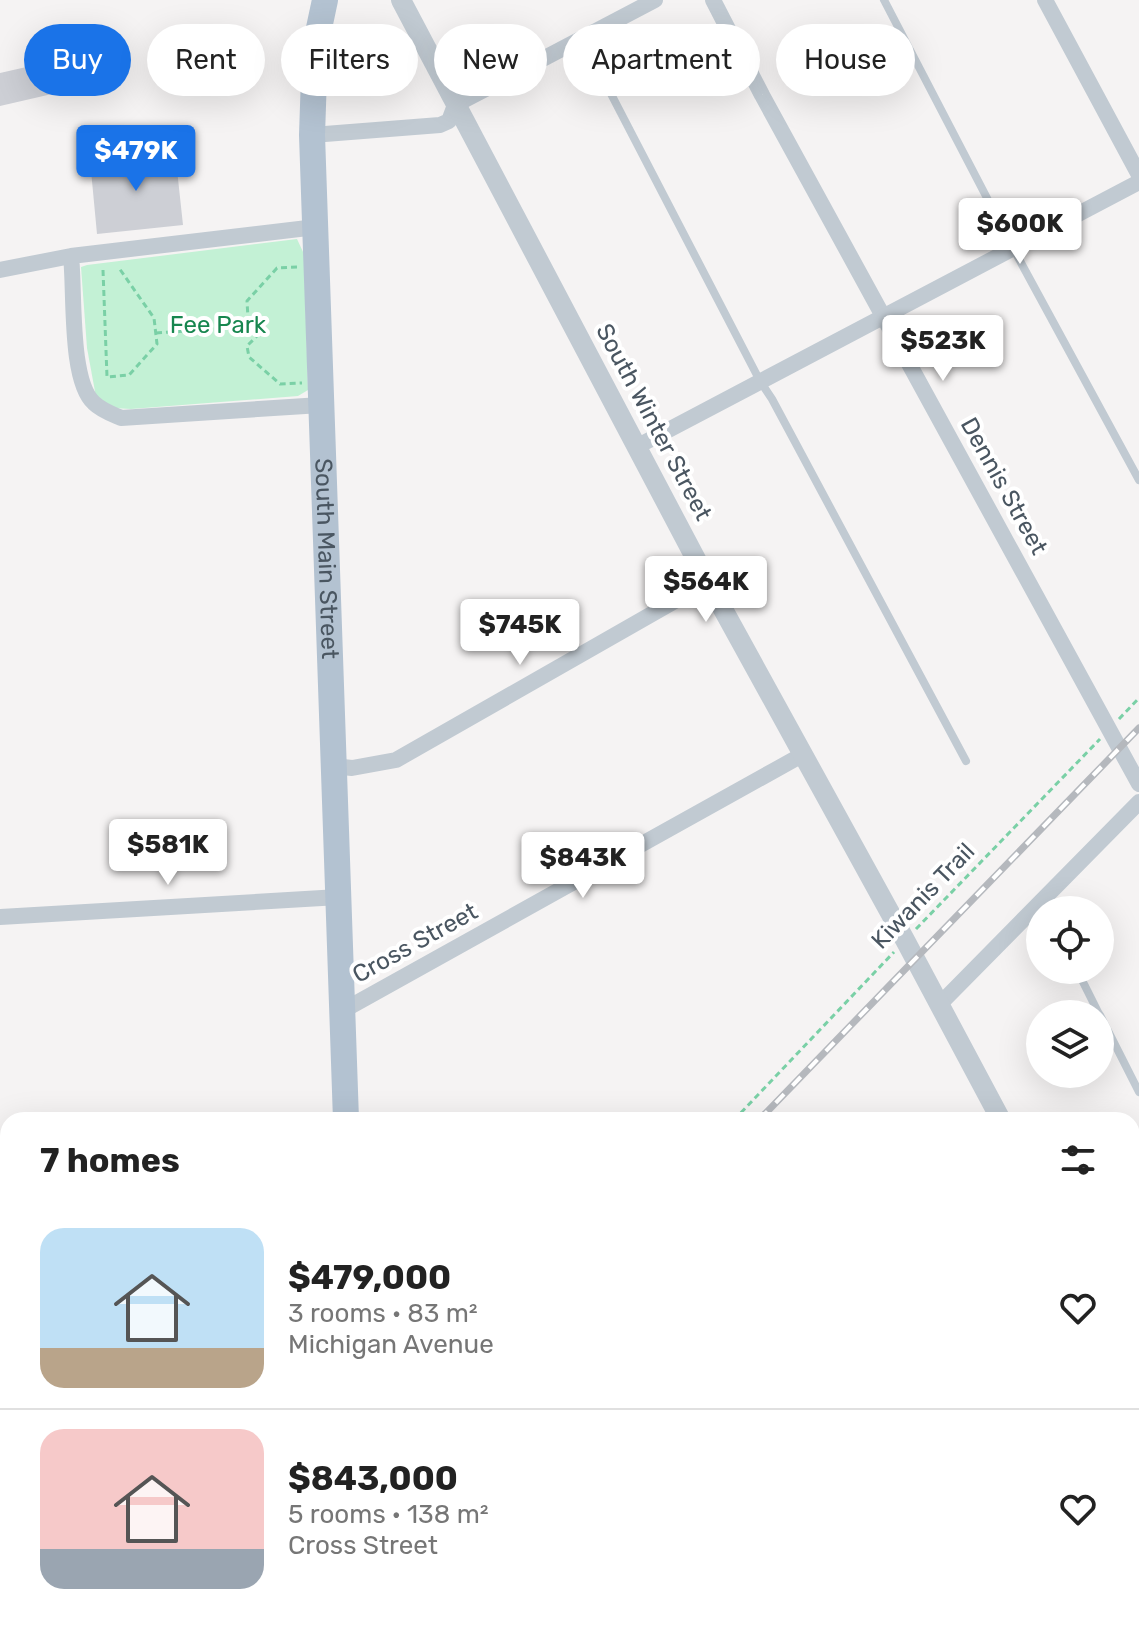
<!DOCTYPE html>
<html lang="en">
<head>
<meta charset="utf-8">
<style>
  :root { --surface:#fff; --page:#f6f6f6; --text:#222; --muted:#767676; --line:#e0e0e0; --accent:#1a73e8 }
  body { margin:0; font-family:Rubik,sans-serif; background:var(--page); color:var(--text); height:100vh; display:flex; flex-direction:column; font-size:30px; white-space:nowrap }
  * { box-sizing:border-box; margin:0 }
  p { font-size:26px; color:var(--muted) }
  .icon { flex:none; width:44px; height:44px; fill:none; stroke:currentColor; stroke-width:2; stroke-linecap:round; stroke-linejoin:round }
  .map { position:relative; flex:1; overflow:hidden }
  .drawer { position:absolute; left:0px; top:1112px; width:1140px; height:514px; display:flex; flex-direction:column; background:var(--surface); border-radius:24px 24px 0 0; box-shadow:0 8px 32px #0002 }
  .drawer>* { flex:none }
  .banner { position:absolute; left:24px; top:24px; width:1092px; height:72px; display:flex; gap:16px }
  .controls { position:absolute; left:1026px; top:896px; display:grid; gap:16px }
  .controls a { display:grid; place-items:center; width:88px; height:88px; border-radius:50%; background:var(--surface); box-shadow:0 8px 32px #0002; font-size:40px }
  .price { position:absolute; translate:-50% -68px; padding:0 18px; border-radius:8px; background:#fff; color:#222; font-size:26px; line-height:52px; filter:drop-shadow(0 2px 4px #0008) }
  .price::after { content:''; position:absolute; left:50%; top:48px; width:24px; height:18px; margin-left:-12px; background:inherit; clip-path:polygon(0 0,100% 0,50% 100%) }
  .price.active { background:var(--accent); color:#fff }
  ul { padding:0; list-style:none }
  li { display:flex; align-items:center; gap:24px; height:200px; padding:0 40px }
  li+li { border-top:2px solid var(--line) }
  li span { display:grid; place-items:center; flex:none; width:224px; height:160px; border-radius:24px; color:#555 }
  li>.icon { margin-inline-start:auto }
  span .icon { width:96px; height:96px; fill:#fffc; stroke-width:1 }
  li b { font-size:34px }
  h2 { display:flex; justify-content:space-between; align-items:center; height:96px; padding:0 40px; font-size:34px }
  .pill { padding:0 28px; border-radius:36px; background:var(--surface); box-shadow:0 8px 32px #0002; font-size:28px; line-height:72px }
  .pill.active { background:var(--accent); color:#fff }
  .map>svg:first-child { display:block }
  .green { fill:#c3f1d5 }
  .building { fill:#cdcfd5 }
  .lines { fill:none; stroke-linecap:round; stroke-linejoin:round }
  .path { stroke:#7ad0a6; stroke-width:3; stroke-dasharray:6 4; stroke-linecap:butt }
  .service { stroke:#c1cad2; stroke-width:8 }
  .minor { stroke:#c1cad2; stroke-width:16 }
  .tertiary { stroke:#c1cad2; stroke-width:20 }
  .secondary { stroke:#c1cbd6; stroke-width:22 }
  .primary { stroke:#b3c2d1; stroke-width:26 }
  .rail-casing { stroke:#b5b8bd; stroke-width:7 }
  .rail { stroke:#fff; stroke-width:4; stroke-dasharray:12; stroke-linecap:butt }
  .labels { text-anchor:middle; stroke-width:8; stroke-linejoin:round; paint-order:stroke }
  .park-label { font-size:24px; fill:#17864f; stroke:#fff }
  .street-label { font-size:24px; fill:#4a5661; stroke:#fff }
</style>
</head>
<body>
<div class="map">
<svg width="1139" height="1625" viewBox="0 0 1139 1625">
  <rect width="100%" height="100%" fill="#f5f3f3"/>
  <path class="green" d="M297,239l7,15 4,136 -10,6 -167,13 -18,-1 -17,-11 -9,-49 -6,-81 6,-2z"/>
  <path class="building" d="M44,63l8,31 -52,12v-33z
    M175,151l8,74 -86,9 -7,-74z"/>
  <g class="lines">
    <path class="path" d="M334,50l31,23 33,-31
      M297,267l-20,1 -30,33 1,17 11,16 -12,12 2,11 31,27 22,-1
      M103,270l4,107 22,-2 28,-31 -3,-26 -35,-50
      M156,333l74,-5 18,-10
      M1119,719l20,-21
      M916,929l184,-190
      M734,1120l160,-168
      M0,1269l8,2"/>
    <path class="service" d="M884,0l129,248 126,232
      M582,38l178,343 12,18 194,362
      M1077,970l22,44
      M1100,1015l39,77"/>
    <path class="minor" d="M713,0l49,95 377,689
      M1045,0l94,175
      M312,135l128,-10 9,-4 6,-16 200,-105
      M71,256c4,35 -2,125 23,147 7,7 18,11 27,15l200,-13
      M0,270l71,-14 245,-29
      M638,446l501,-264
      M333,766l19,2 44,-8 312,-178
      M0,917l339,-20
      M939,1005l200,-203
      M344,1010l458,-255
      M144,1618l1,7
      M777,1618l4,7
      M1024,1618l3,7"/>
    <path class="tertiary" d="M401,0l307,582 197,358 96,180
      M1132,1365l7,13"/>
    <path class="secondary" d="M1132,1345l7,-4
      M602,1625l13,-7"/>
    <g class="primary">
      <path id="s1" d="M325,0l-10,47 -3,88 34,985"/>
      <path d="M363,1618l1,7"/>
    </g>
    <defs>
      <path id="rail" d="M759,1120l380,-392
        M268,1625l7,-7"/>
    </defs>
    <use href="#rail" class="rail-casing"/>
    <use href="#rail" class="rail"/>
  </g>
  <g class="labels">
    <g class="park-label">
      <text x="218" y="333">Fee Park</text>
    </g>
    <g class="street-label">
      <text transform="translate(654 422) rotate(62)" y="8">South Winter Street</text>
      <text transform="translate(1004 486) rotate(61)" y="8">Dennis Street</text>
      <text dy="8" stroke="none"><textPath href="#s1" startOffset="560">South Main Street</textPath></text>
      <text transform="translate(923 896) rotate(-46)" y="8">Kiwanis Trail</text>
      <text transform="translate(415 943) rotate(-29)" y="8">Cross Street</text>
    </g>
  </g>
</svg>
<div class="controls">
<a><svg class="icon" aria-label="locate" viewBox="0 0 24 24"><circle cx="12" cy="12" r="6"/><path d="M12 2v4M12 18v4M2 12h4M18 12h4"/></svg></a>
<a><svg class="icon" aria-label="layers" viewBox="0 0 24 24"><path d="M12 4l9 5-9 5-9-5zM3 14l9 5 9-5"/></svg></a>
</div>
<b class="price active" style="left:136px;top:193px">$479K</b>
<b class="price" style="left:1020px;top:266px">$600K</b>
<b class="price" style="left:943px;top:383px">$523K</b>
<b class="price" style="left:706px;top:624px">$564K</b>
<b class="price" style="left:520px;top:667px">$745K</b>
<b class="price" style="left:168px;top:887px">$581K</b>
<b class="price" style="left:583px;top:900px">$843K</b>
<div class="banner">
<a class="pill active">Buy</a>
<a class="pill">Rent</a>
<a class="pill">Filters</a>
<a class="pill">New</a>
<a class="pill">Apartment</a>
<a class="pill">House</a>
</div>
<section class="drawer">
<h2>7 homes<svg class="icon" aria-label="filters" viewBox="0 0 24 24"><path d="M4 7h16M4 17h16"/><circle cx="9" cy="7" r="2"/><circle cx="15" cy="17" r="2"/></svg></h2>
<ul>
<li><span style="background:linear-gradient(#bfe0f5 75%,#b9a48a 0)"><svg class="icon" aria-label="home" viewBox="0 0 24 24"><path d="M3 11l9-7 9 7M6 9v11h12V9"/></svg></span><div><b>$479,000</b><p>3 rooms · 83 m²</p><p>Michigan Avenue</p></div><svg class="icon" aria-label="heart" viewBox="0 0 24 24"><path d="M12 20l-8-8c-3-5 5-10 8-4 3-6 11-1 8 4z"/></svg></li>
<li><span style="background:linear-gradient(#f6c9c9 75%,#9aa5b1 0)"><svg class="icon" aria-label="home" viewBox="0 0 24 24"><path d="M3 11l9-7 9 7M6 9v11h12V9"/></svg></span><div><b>$843,000</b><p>5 rooms · 138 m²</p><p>Cross Street</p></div><svg class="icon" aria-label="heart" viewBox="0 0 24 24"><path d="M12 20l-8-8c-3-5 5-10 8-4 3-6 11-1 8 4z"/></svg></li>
</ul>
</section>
</div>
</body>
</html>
